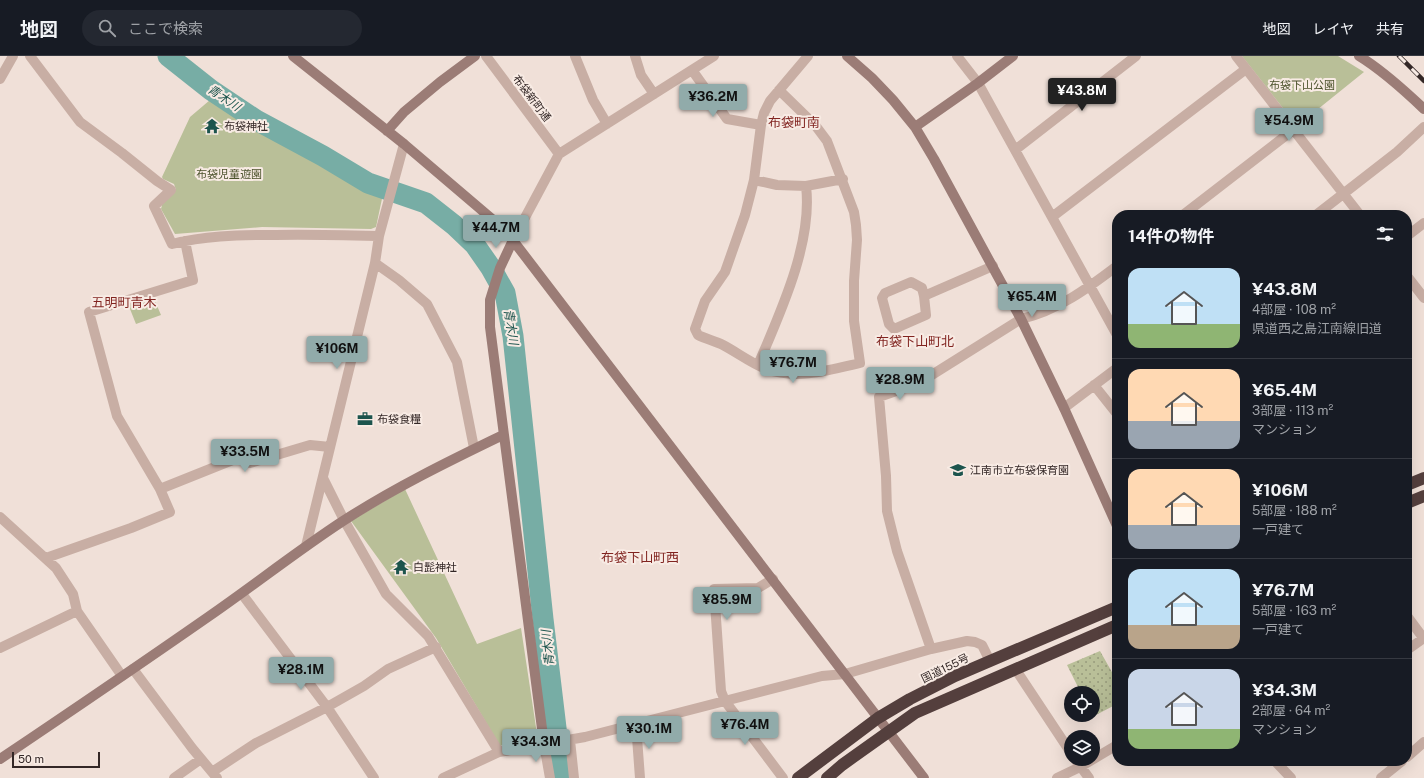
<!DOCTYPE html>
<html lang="ja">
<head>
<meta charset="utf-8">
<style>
  :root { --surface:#171b24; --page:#242831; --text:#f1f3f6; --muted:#9ea1a6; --line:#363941; --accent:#91abaa }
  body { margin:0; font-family:"Public Sans","Noto Sans JP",sans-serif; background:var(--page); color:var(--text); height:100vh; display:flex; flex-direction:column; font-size:15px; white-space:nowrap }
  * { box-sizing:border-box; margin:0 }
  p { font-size:13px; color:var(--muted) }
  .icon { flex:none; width:22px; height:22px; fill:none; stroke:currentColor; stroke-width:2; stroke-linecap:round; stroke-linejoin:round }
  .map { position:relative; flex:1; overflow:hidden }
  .details { position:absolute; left:1112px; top:154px; width:300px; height:556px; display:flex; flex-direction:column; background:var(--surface); border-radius:16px; box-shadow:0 4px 16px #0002 }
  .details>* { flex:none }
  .fabs { position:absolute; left:1064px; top:630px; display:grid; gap:8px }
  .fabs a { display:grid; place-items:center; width:36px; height:36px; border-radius:50%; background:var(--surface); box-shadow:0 4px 16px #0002; font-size:20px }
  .scale { position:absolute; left:12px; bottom:10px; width:88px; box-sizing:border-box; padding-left:4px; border:2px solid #332726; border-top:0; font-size:11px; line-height:14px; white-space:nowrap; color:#332726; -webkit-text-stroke:3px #f8ebe4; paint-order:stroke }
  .price { position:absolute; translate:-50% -34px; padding:0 9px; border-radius:4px; background:var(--accent); color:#111; font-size:13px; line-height:26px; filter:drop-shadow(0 1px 2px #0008) }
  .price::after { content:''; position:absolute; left:50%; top:24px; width:12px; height:9px; margin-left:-6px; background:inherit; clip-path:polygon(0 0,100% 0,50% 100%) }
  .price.active { background:#222; color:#fff }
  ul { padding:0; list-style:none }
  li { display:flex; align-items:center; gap:12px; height:100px; padding:0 16px }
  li+li { border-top:1px solid var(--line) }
  li span { display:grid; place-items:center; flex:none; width:112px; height:80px; border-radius:12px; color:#555 }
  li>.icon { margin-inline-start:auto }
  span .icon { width:48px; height:48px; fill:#fffc; stroke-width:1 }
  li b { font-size:17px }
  h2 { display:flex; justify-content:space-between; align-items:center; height:48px; padding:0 16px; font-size:17px }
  header { display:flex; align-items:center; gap:24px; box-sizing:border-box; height:56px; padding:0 20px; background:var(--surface); border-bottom:1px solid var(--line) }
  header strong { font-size:19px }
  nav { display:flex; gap:22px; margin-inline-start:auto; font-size:14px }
  .search { width:280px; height:36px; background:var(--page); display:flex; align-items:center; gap:10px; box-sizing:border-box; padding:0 14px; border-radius:22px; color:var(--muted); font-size:15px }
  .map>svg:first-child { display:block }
  .grass { fill:url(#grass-dots) }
  .park { fill:#b9bf98 }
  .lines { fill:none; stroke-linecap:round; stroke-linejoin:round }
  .river { stroke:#77ada5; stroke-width:21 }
  .street { stroke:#c8aea4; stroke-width:10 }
  .secondary { stroke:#9b7c76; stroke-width:10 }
  .highway { stroke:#543f3d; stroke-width:12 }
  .rail-casing { stroke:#332726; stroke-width:4.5 }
  .rail { stroke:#f8ebe4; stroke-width:3; stroke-dasharray:9; stroke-linecap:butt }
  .labels { text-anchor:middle; stroke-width:4; stroke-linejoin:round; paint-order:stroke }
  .park-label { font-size:11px; fill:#4a512a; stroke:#f8ebe4 }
  .street-label { font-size:11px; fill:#332726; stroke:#f8ebe4 }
  .poi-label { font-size:11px; fill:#332726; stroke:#f8ebe4; text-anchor:start }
  .water-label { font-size:12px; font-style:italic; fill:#1c544d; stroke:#f8ebe4 }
  .quarter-label { font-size:13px; fill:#812420; stroke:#f8ebe4 }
</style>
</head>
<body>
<header>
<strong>地図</strong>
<div class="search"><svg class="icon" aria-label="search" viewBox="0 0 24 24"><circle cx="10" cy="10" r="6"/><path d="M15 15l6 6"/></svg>ここで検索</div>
<nav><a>地図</a><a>レイヤ</a><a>共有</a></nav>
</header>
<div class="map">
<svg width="1424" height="722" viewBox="0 0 1424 722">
  <defs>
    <pattern id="grass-dots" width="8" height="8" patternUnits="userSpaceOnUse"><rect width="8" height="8" fill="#b9bf98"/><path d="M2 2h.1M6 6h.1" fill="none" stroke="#979b7c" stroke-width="1.8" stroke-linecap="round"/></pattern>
  </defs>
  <rect width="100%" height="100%" fill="#f0e0d8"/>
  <path class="grass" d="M1100,595l17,30v23l-25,13 1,-24h-12l-14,-28z"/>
  <path class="park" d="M1242,0h96l26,16 -67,54z
    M210,44l173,94 -7,33 -5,2 -109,-2 -87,7 -14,-25 2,-8 13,-11 -2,-6 -11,-5 -1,-2 28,-60z
    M152,238l9,21 -25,9 -8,-20z
    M405,433l72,155 44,-16 16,106 -37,12 -64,-108 -85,-117z"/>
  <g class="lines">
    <path class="river" d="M168,0l43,34 45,30 67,36 45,27 58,20 28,22 21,20 16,23 14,25 8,43 30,283 19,159"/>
    <path class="street" d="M30,0l50,66 42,31 35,28 14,9 -17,16 18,38c32,-8 64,-9 97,-9 37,-1 73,0 110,1
      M486,0l73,98
      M575,0l18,44 14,24
      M635,0l6,19 13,19
      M957,0l21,27 139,252
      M1236,0l124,159
      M692,14l35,49 34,6
      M0,23l13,-23
      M779,34l36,35 12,16 27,71 2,13 1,15 -3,41v40l6,42c-30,7 -63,17 -94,6 -15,-6 -28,-16 -43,-24 -8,-4 -17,-6 -25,-10l-3,-6 10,-28 20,-29 20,-57 9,-35 7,-55 3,-12 6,-12 38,-45
      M1015,94l121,-94
      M754,124l23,5 29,1 37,-7
      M1183,159l110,-85
      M1316,159l81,-63 27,-25
      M1052,161l194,-148
      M1407,180l17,-13
      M513,184l46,-86 155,-98
      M375,207l24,17 28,24 30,58 17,86
      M1407,220l17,22
      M924,240l-2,-8 -11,-6 -26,11 -3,5 7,26 5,5 32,-14 -2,-19 69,-30
      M758,309c22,-52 55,-122 48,-179
      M1094,329l23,29
      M1064,352l53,-40
      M323,422l21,42 42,74 42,42 71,116
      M160,433l80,-32 10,6 60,-18 20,2
      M0,461l56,51 17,26 4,17 45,65
      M306,490l69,-283 4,-27 25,-92
      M46,502l85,-30 39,-16 -10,-23 -43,-73 -28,-104 104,-32 -8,-39
      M773,523l-15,9 -44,1 7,102 4,10 58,77
      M242,538l85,113 47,71
      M1407,560l17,23
      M0,592l77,-37
      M931,593l-34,-98 -10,-40 -1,-35 -7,-79 40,-14 102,-64c36,-8 67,-31 96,-53
      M1407,594l17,-12
      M133,613l59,79 25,30
      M1016,614l55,83
      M636,668l4,54
      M570,684l4,38
      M544,688l6,34
      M1407,701l17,-15
      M1075,703l14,19
      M1275,705l16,17
      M212,716l44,-29 71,-36 37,-21 24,-17 48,-22
      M174,722l27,-19
      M443,722l56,-26 86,-15 237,-61 23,-2 86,-25 36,-8 8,1 7,3 8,16
      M1057,722l23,-11 37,-22
      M1381,722l21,-17"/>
    <path class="secondary" d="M293,0l111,88 101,86 419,548
      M847,0l25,22 21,22 22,27 19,32 87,160 43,89 53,118
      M1359,0c23,14 45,34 65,53
      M915,71l63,-44 35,-27
      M387,75l17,-19 36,-30 35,-26
      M513,184l-13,28 -10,32v27l54,417
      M0,703c70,-47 139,-94 208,-142 45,-31 89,-66 135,-96 51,-33 106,-60 160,-86"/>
    <path class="highway" d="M1407,429l17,-7
      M1407,447l17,-7
      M798,722l80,-60 32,-19 45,-23 35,-15 127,-54
      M827,722l15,-13 73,-52 202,-88"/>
    <defs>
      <path id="rail" d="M1399,0l25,25"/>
    </defs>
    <use href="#rail" class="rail-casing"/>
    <use href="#rail" class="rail"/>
  </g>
  <defs>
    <symbol id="temple-bare" viewBox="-9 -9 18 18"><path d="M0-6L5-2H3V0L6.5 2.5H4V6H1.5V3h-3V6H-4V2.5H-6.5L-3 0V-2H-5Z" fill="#1c544d" stroke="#f8ebe4" stroke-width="2.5" paint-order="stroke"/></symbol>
    <symbol id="office-bare" viewBox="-9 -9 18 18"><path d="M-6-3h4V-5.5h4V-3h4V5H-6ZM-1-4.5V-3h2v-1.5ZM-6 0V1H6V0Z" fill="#1c544d" stroke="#f8ebe4" stroke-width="2.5" paint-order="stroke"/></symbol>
    <symbol id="school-bare" viewBox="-9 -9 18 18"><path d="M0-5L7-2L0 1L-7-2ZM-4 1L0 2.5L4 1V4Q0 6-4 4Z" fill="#1c544d" stroke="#f8ebe4" stroke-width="2.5" paint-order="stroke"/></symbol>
  </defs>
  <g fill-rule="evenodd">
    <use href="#temple-bare" x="201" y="59" width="22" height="22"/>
    <use href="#office-bare" x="354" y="352" width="22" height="22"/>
    <use href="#school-bare" x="947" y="403" width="22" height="22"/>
    <use href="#temple-bare" x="390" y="500" width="22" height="22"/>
  </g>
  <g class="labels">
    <g class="park-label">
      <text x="1302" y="33">布袋下山公園</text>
      <text x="229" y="122">布袋児童遊園</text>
    </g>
    <g class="street-label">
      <text transform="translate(532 42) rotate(53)" y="4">布袋新町通</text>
      <text transform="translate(945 612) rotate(-26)" y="4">国道155号</text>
    </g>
    <g class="poi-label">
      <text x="224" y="74">布袋神社</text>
      <text x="377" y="367">布袋食糧</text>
      <text x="970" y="418">江南市立布袋保育園</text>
      <text x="413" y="515">白髭神社</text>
    </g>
    <g class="water-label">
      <text transform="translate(224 42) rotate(34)" y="4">青木川</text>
      <text transform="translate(511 271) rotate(81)" y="4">青木川</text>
      <text transform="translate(548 592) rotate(-96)" y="4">青木川</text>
    </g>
    <g class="quarter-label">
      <text x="794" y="71">布袋町南</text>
      <text x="124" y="251">五明町青木</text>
      <text x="915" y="290">布袋下山町北</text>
      <text x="640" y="506">布袋下山町西</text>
    </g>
  </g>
</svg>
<div class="fabs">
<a><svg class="icon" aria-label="locate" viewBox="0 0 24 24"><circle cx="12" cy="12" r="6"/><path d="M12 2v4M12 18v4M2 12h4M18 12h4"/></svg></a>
<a><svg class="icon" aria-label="layers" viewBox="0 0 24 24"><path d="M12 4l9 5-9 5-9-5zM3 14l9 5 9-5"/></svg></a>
</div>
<div class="scale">50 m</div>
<b class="price active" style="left:1082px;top:56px">¥43.8M</b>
<b class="price" style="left:713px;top:62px">¥36.2M</b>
<b class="price" style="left:1289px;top:86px">¥54.9M</b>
<b class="price" style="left:496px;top:193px">¥44.7M</b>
<b class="price" style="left:1032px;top:262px">¥65.4M</b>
<b class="price" style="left:337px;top:314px">¥106M</b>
<b class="price" style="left:793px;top:328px">¥76.7M</b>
<b class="price" style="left:900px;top:345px">¥28.9M</b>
<b class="price" style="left:245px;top:417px">¥33.5M</b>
<b class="price" style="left:727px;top:565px">¥85.9M</b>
<b class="price" style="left:301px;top:635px">¥28.1M</b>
<b class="price" style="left:745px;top:690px">¥76.4M</b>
<b class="price" style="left:649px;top:694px">¥30.1M</b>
<b class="price" style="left:536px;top:707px">¥34.3M</b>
<section class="details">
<h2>14件の物件<svg class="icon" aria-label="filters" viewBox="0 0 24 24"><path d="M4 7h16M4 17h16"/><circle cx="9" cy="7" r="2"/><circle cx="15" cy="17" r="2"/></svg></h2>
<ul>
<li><span style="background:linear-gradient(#bfe0f5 70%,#8fb573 0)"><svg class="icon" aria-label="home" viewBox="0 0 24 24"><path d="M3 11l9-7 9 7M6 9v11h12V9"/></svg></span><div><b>¥43.8M</b><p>4部屋 · 108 m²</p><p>県道西之島江南線旧道</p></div></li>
<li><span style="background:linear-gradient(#ffd9b3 65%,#9aa5b1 0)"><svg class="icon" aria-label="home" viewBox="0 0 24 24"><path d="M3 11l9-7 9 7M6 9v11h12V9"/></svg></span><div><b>¥65.4M</b><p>3部屋 · 113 m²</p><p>マンション</p></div></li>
<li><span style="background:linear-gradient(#ffd9b3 70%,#9aa5b1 0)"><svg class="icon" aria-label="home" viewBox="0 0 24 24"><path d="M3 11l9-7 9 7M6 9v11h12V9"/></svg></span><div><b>¥106M</b><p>5部屋 · 188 m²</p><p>一戸建て</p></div></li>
<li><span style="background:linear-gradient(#bfe0f5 70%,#b9a48a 0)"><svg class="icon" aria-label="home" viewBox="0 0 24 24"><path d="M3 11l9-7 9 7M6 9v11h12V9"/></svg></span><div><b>¥76.7M</b><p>5部屋 · 163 m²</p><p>一戸建て</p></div></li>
<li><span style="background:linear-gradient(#c9d6e8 75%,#8fb573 0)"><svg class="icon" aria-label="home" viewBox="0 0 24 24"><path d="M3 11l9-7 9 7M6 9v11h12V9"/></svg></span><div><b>¥34.3M</b><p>2部屋 · 64 m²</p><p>マンション</p></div></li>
</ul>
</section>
</div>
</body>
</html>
